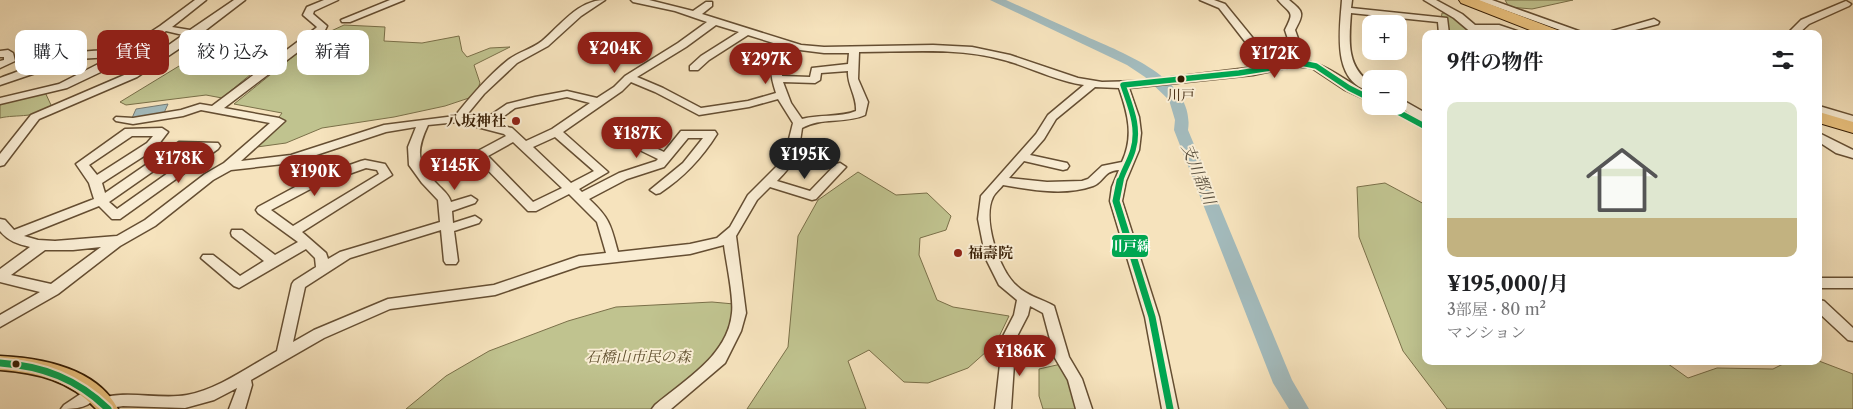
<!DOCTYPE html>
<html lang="ja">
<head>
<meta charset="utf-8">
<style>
  :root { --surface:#fff; --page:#f2f2f2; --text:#202124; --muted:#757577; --line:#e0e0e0; --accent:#8f2418 }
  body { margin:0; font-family:"Libre Caslon Text","Noto Serif JP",serif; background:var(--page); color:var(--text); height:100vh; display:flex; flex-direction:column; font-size:19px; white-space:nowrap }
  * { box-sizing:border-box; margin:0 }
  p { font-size:16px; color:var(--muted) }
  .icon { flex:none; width:28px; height:28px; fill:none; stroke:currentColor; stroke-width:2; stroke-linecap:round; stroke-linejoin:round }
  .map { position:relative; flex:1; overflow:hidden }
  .panel { position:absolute; left:1422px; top:30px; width:400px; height:335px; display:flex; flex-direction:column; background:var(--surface); border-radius:10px; box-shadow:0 5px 20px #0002 }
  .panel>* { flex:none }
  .banner { position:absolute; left:15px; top:30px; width:475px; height:45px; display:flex; gap:10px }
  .controls { position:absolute; left:1362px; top:15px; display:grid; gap:10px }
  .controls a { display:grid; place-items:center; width:45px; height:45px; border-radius:10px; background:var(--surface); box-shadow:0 5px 20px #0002; font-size:25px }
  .price { position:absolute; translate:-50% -42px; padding:0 11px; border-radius:18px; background:var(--accent); color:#fff; font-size:16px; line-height:32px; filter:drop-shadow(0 1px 2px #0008) }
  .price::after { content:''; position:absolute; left:50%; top:30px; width:15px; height:11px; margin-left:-8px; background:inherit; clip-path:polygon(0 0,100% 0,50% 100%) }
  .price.active { background:#222; color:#fff }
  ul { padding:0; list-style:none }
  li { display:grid; align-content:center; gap:10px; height:265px; padding:0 25px }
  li+li { border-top:1px solid var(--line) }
  li span { display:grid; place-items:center; height:155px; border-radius:10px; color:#555 }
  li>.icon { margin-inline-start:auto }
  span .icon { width:90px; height:90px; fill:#fffc; stroke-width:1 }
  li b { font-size:21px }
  h2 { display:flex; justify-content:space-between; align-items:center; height:60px; padding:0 25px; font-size:21px }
  .tag { padding:0 18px; border-radius:10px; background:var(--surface); box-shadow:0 5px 20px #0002; font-size:18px; line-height:45px }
  .tag.active { background:var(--accent); color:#fff }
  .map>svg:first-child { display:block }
  .green { fill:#c0c38f; stroke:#7a7049 }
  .water { fill:#a3bbbd; stroke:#777b73 }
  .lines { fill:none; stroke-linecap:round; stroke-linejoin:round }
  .river { fill:#a3bbbd; fill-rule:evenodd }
  .minor-casing { stroke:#654e32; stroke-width:3 }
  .major-casing { stroke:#351c03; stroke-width:3 }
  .highway-casing { stroke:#351c03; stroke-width:2 }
  .minor { fill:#f9edd4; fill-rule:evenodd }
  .major { fill:#ebc27e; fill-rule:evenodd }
  .highway { fill:#ebc27e; fill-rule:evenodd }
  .bus-1-far1-casing { stroke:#f9edd4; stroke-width:9 }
  .bus-1-casing { stroke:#f9edd4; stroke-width:11 }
  .bus-1-far1 { stroke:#00a651; stroke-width:5.5 }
  .bus-1 { stroke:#00a651; stroke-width:7 }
  .bus-dot { fill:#351c03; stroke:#f9edd4; stroke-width:2 }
  .poi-dot { fill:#8f2418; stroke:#f9edd4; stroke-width:2 }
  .labels { text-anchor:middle; stroke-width:4; stroke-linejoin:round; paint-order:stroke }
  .bus-label { font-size:14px; fill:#351c03; stroke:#f9edd4 }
  .poi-label { font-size:15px; font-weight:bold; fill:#351c03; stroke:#f9edd4; text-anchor:end }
  .park-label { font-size:15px; font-style:italic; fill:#5f4e2d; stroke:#f9edd4 }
  .water-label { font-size:16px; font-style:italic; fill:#564c3b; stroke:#f9edd4 }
  .line-badge { stroke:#f9edd4; stroke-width:2 }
  .badge-label { font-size:14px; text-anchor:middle; font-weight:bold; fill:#fff }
</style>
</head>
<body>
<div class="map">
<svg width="1853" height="409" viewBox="0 0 1853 409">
  <rect width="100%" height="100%" fill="#f6e3bd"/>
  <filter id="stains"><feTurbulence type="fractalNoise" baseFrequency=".004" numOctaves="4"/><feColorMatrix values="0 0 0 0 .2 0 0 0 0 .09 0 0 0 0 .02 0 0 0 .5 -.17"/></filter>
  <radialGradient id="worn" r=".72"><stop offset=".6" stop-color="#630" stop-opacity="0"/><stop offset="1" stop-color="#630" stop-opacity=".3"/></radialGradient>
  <path class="green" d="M1505,0h68l-41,9 -23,-2z
    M1442,13h13l25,21h-41z
    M344,25l41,2 -1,14 38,2 37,-7 3,15 5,6 23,-9 20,-1 -36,18 6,18 -5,13 -30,10 -51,11 -72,11 -36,15 -29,4 25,-34 -48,-9 82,-66z
    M249,56l19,4 -46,38 -16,-3 -80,10 -6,-3 64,-39z
    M44,90l7,15c-12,14 -35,9 -51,13v-16z
    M858,172l38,23 31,-2 24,23 -5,14 -26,8 -1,17 18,45 16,7 56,9 -13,27 -28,25 -40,15 -24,-1 -35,-32 -21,11 18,48h-119l41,-62 10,-111 20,-36z
    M1385,183l41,22v156h238l24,17 29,-10 56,1 16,-8h30l34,13v35h-406l-44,-58 -44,-114 -2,-50z
    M712,302l22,2 -8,37 -18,24 -51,44h-251l40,-33 43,-25 79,-30 48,-14z
    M1070,362l12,47h-39l-4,-13v-27z"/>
  <path class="water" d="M168,104l-4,9 -32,5 4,-9z"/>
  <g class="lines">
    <path class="river" d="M990,0h16c26,12 51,23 77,35 37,17 113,43 105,95l104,250 17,29h-20l-16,-26 -99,-253 1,-10 -6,-20 -24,-23 -18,-12z"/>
    <defs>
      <path id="minor" d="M195,0h11l-34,27 18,3 44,-30h11l-47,36 -61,41 -98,42 -35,46 -4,1v-12l31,-39 98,-42 54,-38 -17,-4 -59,38 -40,19 -67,16v-6l59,-14 53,-27 -35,2 -77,26v-7c39,-14 78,-33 120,-26l40,-26z
        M324,0h14l-24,11 -1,3 14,12 -3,6 -100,76 55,10 6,3 -44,40 50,-6 93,-30 71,-9c16,-20 33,-40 53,-56 10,-8 24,-11 34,-19 19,-16 36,-41 63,-41l-24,16 -33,30 -31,17 -33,31 -19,23 17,4 25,-17 28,-7 32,-6 30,7 17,-11 11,-11 53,-33 29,-21 -32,-11 -42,-9 -2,-2h18l44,11 13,-9h6v4l-10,8 99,31 23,2 109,-2 39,2 38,8 68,23 24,4 39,-1 123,-15 -45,-58 -19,-8h14l11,4 49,60 21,-4 -10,-30c10,-20 6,-15 -7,-30h11c15,12 15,13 6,30l11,31c23,4 44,23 65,34v7l-26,-12 -33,-22 -17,-2 -42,9 -124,13 10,29 2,16 -2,17 -13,31 -4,20 37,116 19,92h-16l-17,-92 -35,-116 2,-14 7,-17c-16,1 -15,12 -26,16 -28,10 -61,4 -90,-1 -3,4 -8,8 -10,12 -11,22 6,74 24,89 10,10 25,13 37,20l15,51 13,22 10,30h-16l-8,-29 -13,-22 -12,-45 -13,-7 -2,9 -16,31 2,18 -3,45h-16l5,-45 -2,-18 16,-31 3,-15 -18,-15 -13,-26 -8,-40 3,-23 55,-62 12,-19 36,-30c-28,-4 -54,-18 -80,-25 -47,-13 -97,-8 -145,-8l-1,27 10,23 -3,13c-20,9 -44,2 -63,13 -4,29 -5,32 -25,53l33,10 26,-27 4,-1 6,4 -30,32 -4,1 -42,-13 -13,13 -21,36 10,77 -5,18 -16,32 -54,46h-19l3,-4c29,-25 73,-49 77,-92 2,-16 -6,-51 -8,-68l-34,9 -110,12 -85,29 -105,14 -66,29 -73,42 1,5 -7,24h-16l8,-21 -23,12 -29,8 -62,-2 -20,3 -5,-2 -3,-4 3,-4c29,-10 59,1 89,-4 30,-5 63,-29 90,-44l15,-67 2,-3 22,-14 -1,-9 -9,-9 -67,39 -5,-2 -33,-28 2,-3h10l27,21 24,-15 -32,-25 -1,-3 1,-3h10l33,25 23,-13 -40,-29 -2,-3 2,-3 52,-28 51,-18 4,-1 20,4 7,11 -90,57 24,21 2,6 12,-7 100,-30 -2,-22 -16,-17 -13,-18 -1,-18 8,-20 -30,5 -94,31 -61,7 -18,10 -58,46 -35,20 -62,48 -58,33v-12l40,-23 -40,-10v-13l30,-22c-12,-3 -22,-6 -30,-16v-12l5,1 9,10 80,-31 -5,-16 -13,-19 49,-35 37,-1 6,4 -13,17 -53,34 3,10 74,-51 39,1 2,3 -2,3 -98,70h-8l-13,-13 -75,30 14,4 17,1 62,-5 28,-16 60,-46 19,-11 46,-40 -69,-13 -18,6 -50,8 -17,-3 -2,-2 2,-2 17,1 48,-8 19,-6 12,2 104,-78 1,-1 -14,-12 4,-8zM716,25l23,7 -38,24 -11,10v4h8l11,-10 39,-25 35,11c-16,13 -13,29 -7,47l-28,8 -47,7 -38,-20 -26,-11 49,-30zM792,49l32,4h25l-1,11 -36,4 -2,9 -28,-1 1,-19zM848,71c-1,14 9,25 8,40 -17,7 -37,3 -54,8l-11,-16 -8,-21 32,1 5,-3 1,-7zM631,82l24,10 44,23 50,-8 29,-8 15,24 -9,36 -36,36 -18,32 -13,11 -27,6 -72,8c-7,-26 -8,-34 -29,-53l38,-20 37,-12 24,-29h15l-20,25 -33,27 6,4 4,-1c24,-16 42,-35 57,-59l-2,-3h-34l-17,21 -41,-20h-8l-2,3 2,3 43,21 -2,2 -37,12 -37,19 -3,-3 29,-17 -45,-40 59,-41zM1095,87l24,1c9,26 15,48 3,74l-20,4 -14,13 -6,2 -35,1 -38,-4 15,-17 39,9 4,-1 2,-3 -2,-3 -37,-8 14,-16 12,-20zM567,97l23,6 -38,26 -26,12 -14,-13 -19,-4 22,-16zM458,122l46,12 2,2 -30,16 -2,3 2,3 52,53h8l33,-17 28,28 9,31 -27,3 -85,29 -106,14 -74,31 -21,12 12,-55 45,-29 91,-28 3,31 2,3h10l2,-3 -4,-30 25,-8 2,-3 -6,-4 -22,7 -1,-12 23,-8 2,-3 -6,-4 -20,6c-2,-7 -7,-11 -12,-16 -22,-22 -24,-33 -11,-61zM132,136h21l-6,7 -50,32 -8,-10zM555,137l39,34 -23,12 -38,-36zM513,142l49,46 -29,14 -45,-46zM185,149h17l-85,60 -8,-7zM366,168l11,2 2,4 -86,52 -22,-16 47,-25zM101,247l-50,37 -40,-9 34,-25h28z
        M390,0h14l-54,22h-8l-1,-2z
        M1342,0h10l-1,8 96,10 2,16h-10l-1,-12 -87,-9c-2,27 -5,54 20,70v8c-40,-8 -31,-62 -29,-91z
        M1424,0h12l26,14 13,11h24l27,9c-15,0 -29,-3 -43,-3l2,3h-12l-19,-16z
        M1477,0h15l95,34h-16z
        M1846,1l5,3 -2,2 -40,18 -11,10h-11l14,-14z
        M1654,19l5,3 -1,2 -38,10h-18z
        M8,50l5,3 2,8 -15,7v-7l4,-1v-3h-4v-6z
        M1399,98l23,13 4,8 -2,2 2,1v8l-44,-24h14l17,10 -14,-10z
        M1819,106l34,10v7l-34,-10z
        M1819,133l34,17v8l-17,-5 -17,-11z
        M1819,278h34v10h-34z
        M1819,300l5,1 29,27v13l-5,-1 -29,-27z
        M91,387l5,2 3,4c-8,15 -23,16 -38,16l3,-4z"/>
      <path id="major" d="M0,356c41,2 97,12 118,53h-22c-26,-29 -59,-36 -96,-39z"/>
      <path id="highway" d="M1459,0h20l81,31 2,3h-22l-79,-31z
        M1819,112l34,10v11l-34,-10z"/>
    </defs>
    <use href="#minor" class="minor-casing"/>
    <use href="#major" class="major-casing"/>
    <use href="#highway" class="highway-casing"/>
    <use href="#minor" class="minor"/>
    <use href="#major" class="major"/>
    <use href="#highway" class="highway"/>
    <defs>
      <path id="bus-1-far1" d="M1123,85l116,-12 62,-10 15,3 33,22 22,11
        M1387,106l39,21
        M1120,182c3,-11 10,-21 13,-32 7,-23 -3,-44 -10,-65"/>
      <path id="bus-1" d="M1120,181l-4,20 36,116 18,92
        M0,363c43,3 77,16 108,46"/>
    </defs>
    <use href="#bus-1-far1" class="bus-1-far1-casing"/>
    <use href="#bus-1" class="bus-1-casing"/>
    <use href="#bus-1-far1" class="bus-1-far1"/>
    <use href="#bus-1" class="bus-1"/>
  </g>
  <g class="bus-dot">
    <circle cx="1181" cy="79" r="4.5"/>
    <circle cx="16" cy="364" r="4.5"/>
  </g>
  <g class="poi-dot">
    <circle cx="516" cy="121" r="5"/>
    <circle cx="958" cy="253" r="5"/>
  </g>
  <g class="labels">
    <g class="bus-label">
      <text x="1181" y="100">川戸</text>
    </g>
    <g class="poi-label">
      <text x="506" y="126">八坂神社</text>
      <text x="968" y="258" text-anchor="start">福壽院</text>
    </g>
    <g class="park-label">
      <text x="638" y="362">石橋山市民の森</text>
    </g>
    <g class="water-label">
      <text transform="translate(1199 174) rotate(68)" y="6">支川都川</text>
    </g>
  </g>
  <rect class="line-badge" x="1111" y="234" width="38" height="24" rx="5" fill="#00a651"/>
  <g class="badge-label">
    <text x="1130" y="251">川戸線</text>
  </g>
  <rect width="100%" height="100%" filter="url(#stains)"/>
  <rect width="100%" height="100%" fill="url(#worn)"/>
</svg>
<div class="controls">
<a>+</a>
<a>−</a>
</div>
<b class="price" style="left:615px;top:74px">¥204K</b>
<b class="price" style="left:1275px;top:79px">¥172K</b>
<b class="price" style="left:766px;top:85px">¥297K</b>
<b class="price" style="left:637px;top:159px">¥187K</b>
<b class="price active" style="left:805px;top:180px">¥195K</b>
<b class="price" style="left:179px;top:184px">¥178K</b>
<b class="price" style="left:455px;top:191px">¥145K</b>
<b class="price" style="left:315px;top:197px">¥190K</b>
<b class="price" style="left:1020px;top:377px">¥186K</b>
<div class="banner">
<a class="tag">購入</a>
<a class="tag active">賃貸</a>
<a class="tag">絞り込み</a>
<a class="tag">新着</a>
</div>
<section class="panel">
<h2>9件の物件<svg class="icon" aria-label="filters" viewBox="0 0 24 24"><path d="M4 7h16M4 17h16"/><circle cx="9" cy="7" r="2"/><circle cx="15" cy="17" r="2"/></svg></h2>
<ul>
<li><span style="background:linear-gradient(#dfe7d0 75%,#c2b280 0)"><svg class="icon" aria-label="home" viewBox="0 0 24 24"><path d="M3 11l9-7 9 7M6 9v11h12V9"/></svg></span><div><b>¥195,000/月</b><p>3部屋 · 80 m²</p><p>マンション</p></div></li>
</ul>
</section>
</div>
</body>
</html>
